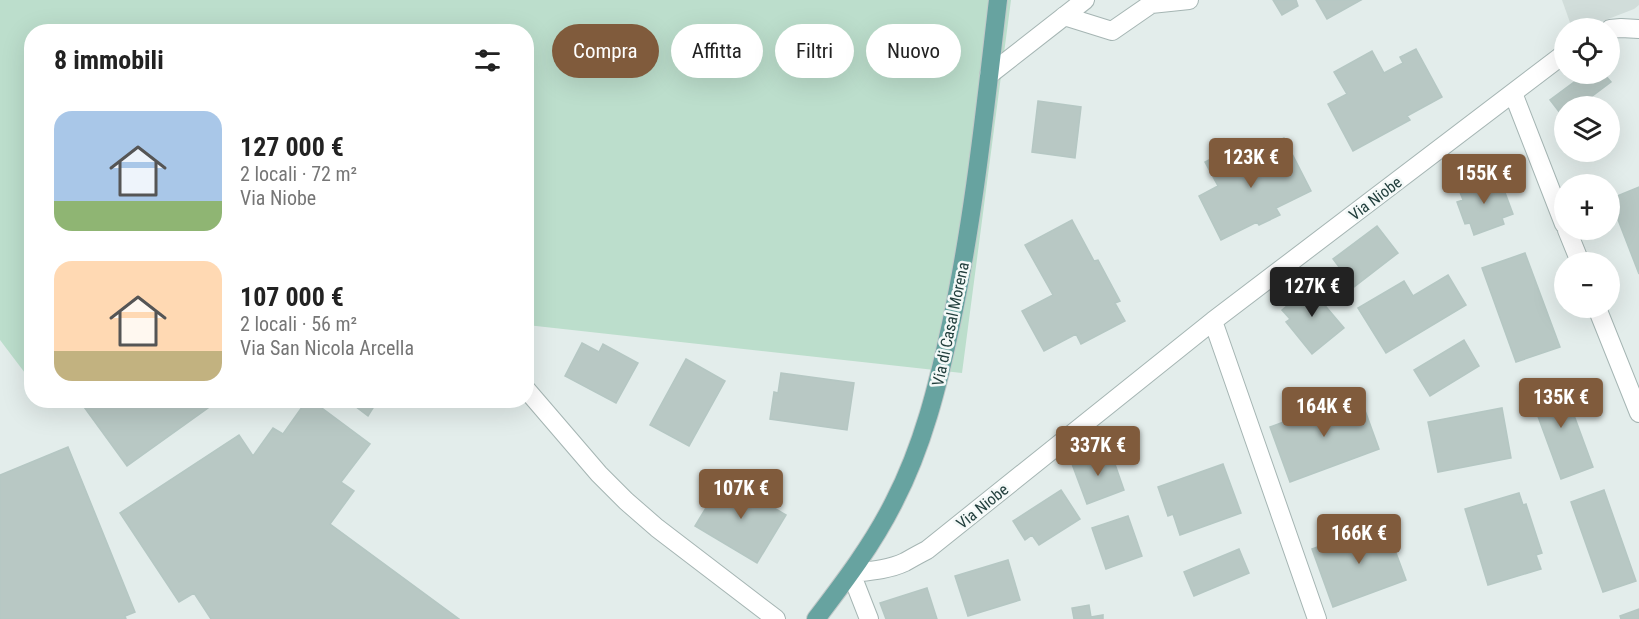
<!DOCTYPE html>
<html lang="it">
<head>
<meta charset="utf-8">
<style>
  :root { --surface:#fff; --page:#f6f6f6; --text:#222; --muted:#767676; --accent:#805b3c }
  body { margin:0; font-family:"Roboto Condensed",sans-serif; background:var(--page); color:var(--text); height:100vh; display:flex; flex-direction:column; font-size:22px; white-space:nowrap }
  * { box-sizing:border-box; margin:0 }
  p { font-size:20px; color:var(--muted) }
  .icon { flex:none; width:33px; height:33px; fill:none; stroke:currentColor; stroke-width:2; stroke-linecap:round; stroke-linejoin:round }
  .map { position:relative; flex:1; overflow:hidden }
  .side { position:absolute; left:24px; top:24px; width:510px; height:384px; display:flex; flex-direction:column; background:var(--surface); border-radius:24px; box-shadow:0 6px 24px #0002 }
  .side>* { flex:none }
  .top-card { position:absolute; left:552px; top:24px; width:570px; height:54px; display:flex; gap:12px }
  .controls { position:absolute; left:1554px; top:18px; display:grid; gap:12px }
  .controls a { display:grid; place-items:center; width:66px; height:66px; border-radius:50%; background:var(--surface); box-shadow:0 6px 24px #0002; font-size:30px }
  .price { position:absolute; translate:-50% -51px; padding:0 14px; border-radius:6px; background:var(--accent); color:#fff; font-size:20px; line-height:39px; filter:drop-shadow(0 2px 3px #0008) }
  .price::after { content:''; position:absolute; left:50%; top:36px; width:18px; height:14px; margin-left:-9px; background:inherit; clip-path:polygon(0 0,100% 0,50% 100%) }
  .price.on { background:#222; color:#fff }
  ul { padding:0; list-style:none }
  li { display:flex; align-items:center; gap:18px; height:150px; padding:0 30px }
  li span { display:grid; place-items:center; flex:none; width:168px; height:120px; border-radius:18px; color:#555 }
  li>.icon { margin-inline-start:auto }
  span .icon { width:72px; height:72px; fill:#fffc; stroke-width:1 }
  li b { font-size:26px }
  h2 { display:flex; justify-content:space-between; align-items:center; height:72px; padding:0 30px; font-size:26px }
  .chip { padding:0 21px; border-radius:27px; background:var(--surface); box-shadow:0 6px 24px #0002; font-size:21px; line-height:54px }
  .chip.on { background:var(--accent); color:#fff }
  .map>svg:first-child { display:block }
  .built { fill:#d1ddda }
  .green { fill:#bcdecc }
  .building { fill:#b8c8c4; stroke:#b5c7c3; stroke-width:1.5 }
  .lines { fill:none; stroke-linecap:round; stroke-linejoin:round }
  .minor-casing { stroke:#a5b5b3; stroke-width:20 }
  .major-casing { stroke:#c1c9c9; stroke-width:20 }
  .minor { stroke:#fff; stroke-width:18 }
  .major { stroke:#67a3a0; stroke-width:18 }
  .labels { text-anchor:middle; stroke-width:5; stroke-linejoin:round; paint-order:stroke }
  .street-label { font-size:16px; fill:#223f3d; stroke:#f4f9f8 }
</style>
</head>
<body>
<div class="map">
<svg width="1639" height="619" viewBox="0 0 1639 619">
  <rect width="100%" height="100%" fill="#e3edeb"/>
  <path class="built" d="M1562,0h77v5l-5,4 -49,19h-13z"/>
  <path class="green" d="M0,0h1011l-49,373 -435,-48 -1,-293h-494v343l-4,2 -28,-37z"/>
  <path class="building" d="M1273,0h23l2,6 -16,9z
    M1316,0h45l-34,19z
    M1416,49l26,48 -35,19 3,4 -57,31 -25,-47 19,-10 -13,-22 38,-21 12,22 19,-10 -3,-6z
    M1585,74h19l7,8 -32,24h-15v12l-14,-18z
    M1038,101l43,6 -6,51 -43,-6z
    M1284,138l27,53 -35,17 4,7 -21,10 -2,-3 -36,18 -22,-44 19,-10 -13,-24 32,-17 13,25 25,-12 -6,-12z
    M1486,176l3,10 12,-4 12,32 -11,4 2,6 -30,11 -4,-12 -5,1 -8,-22 6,-2 -5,-13z
    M1639,187v87l-29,-75z
    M1072,220l22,41 4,-1 22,41 -5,2 10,18 -44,23 -5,-10 -32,17 -22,-40 31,-16 -28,-50z
    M1377,226l21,27 -44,34 -21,-28z
    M1525,253l35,94 -44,15 -34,-94z
    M1448,275l18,30 -80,48 -28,-45 46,-27 9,15z
    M1317,281l12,15 -7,6 22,26 -32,26 -26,-32 4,-3 -8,-9z
    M1464,340l15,26 -49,30 -16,-26z
    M582,343l17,9 4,-8 35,19 -22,40 -51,-27z
    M686,359l39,22 -36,65 -39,-21z
    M781,373l73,10 -7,47 -77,-11 4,-27 4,1z
    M1561,380l32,87 -32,12 -32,-87z
    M1359,394l20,55 -89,33 -20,-55z
    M79,400h129l4,5 -85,61z
    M307,400h4l59,44 -29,38 13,9 -24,33 129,95h-248l-17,-26 -15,9 -59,-89 119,-78 14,21 20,-28 10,6z
    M347,400h31l-10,16z
    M1502,408l9,50 -73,14 -10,-50z
    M68,447l67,165 -10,4 1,3h-126v-144z
    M1110,450l14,40 -37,14 -15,-40z
    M1223,464l18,49 -61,22 -7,-21 -5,2 -10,-29z
    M724,478l62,37 -29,48 -62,-37z
    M1061,490l19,29 -41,26 -7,-10 -7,5 -12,-19z
    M1604,490l32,91 -33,11 -32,-90z
    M1519,493l4,12 3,-1 16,49 -6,2 5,14 -53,16 -23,-76z
    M1128,516l14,40 -36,13 -14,-41z
    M1385,523l21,57 -73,27 -21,-58z
    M1239,549l10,24 -55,23 -10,-24z
    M1008,560l12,40 -52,16 -13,-40z
    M927,588l10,31h-51l-6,-16z
    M1089,605l2,12 12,-2v4h-29l-2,-11z
    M1639,609v10h-18l-1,-3z"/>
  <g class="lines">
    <defs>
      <path id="minor" d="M1064,16l48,15 39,-27 38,-4
        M1610,29l11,-1 18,1
        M989,75l96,-75
        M1513,93l51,131
        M1567,230l13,32
        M1597,308l42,105
        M1213,321l104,298
        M526,389l73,85 27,27 31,27 119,91
        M869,619l-18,-46c18,-2 37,-3 54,-11 7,-4 14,-8 22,-12l286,-229 351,-267"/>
      <path id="major" d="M816,619c29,-38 57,-75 78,-117 29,-56 44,-117 57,-178 23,-107 34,-215 47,-324"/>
    </defs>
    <use href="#minor" class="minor-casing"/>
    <use href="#major" class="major-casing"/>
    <use href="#minor" class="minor"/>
    <use href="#major" class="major"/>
  </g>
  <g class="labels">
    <g class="street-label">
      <text transform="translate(1375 198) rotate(-37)" y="6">Via Niobe</text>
      <text transform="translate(950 324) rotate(-78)" y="6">Via di Casal Morena</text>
      <text transform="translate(982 506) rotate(-39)" y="6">Via Niobe</text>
    </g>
  </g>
</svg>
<div class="controls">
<a><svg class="icon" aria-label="locate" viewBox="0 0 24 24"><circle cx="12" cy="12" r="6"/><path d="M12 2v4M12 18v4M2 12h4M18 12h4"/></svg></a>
<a><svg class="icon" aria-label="layers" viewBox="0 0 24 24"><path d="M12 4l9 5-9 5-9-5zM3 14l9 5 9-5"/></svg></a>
<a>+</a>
<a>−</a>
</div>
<b class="price" style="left:1251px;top:189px">123K €</b>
<b class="price" style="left:1484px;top:205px">155K €</b>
<b class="price on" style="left:1312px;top:318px">127K €</b>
<b class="price" style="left:1561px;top:429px">135K €</b>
<b class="price" style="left:1324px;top:438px">164K €</b>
<b class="price" style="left:1098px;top:477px">337K €</b>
<b class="price" style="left:741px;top:520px">107K €</b>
<b class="price" style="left:1359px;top:565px">166K €</b>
<div class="top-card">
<a class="chip on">Compra</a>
<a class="chip">Affitta</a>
<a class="chip">Filtri</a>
<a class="chip">Nuovo</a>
</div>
<section class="side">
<h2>8 immobili<svg class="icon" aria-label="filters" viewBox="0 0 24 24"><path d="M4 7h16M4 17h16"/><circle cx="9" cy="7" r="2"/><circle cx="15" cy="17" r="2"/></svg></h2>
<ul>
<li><span style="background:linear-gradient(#a9c7e8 75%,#8fb573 0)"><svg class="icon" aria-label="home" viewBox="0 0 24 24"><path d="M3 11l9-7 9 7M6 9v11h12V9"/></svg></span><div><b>127 000 €</b><p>2 locali · 72 m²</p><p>Via Niobe</p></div></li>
<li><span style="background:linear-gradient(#ffd9b3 75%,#c2b280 0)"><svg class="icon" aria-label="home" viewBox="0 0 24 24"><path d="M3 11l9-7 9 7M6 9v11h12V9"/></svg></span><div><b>107 000 €</b><p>2 locali · 56 m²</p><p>Via San Nicola Arcella</p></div></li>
</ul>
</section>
</div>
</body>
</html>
